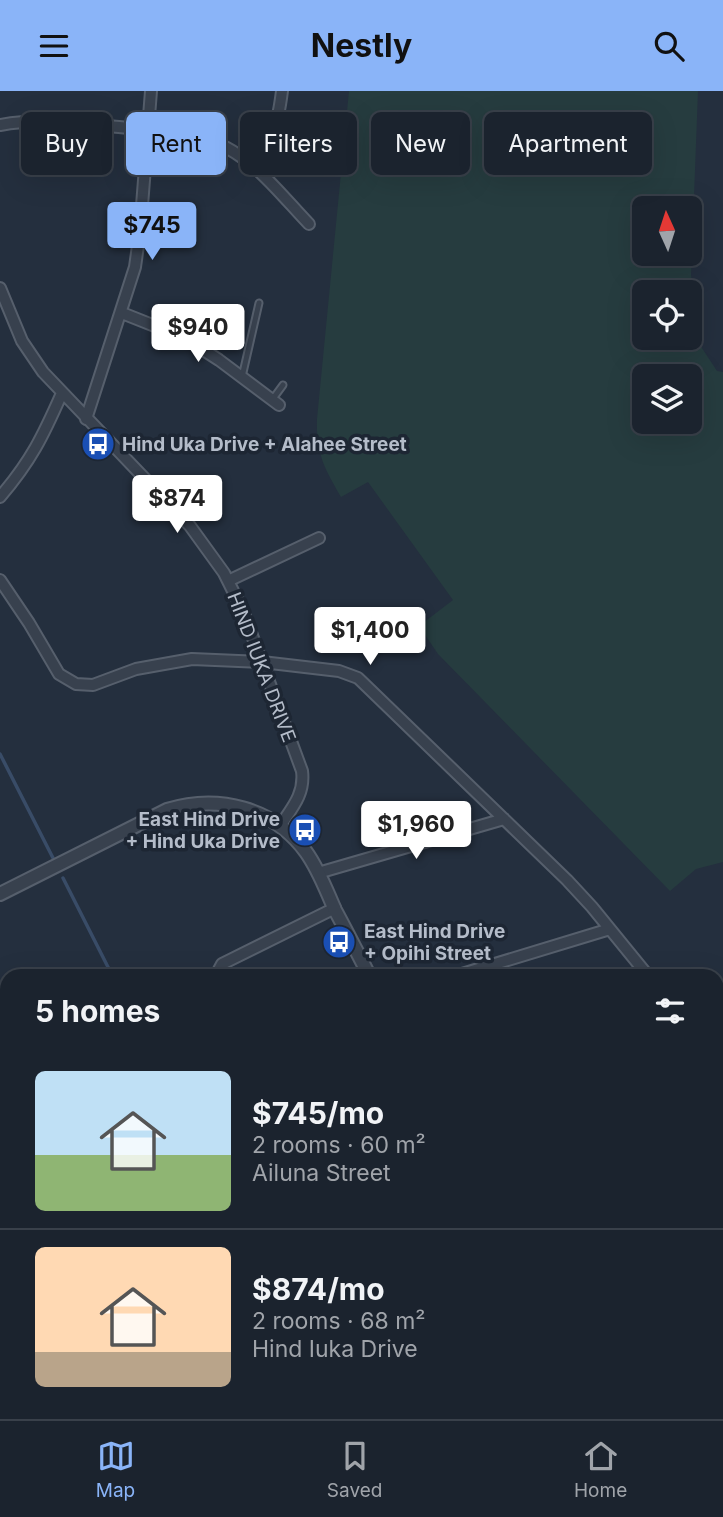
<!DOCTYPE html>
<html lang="en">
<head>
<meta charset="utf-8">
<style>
  :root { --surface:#1b232e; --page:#242b36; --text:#f1f3f6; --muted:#a0a4aa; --line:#39404a; --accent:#8ab4f8 }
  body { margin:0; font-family:Inter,sans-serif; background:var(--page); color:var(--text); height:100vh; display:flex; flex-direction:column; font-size:26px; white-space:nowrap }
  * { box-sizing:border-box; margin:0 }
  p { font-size:23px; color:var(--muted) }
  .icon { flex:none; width:38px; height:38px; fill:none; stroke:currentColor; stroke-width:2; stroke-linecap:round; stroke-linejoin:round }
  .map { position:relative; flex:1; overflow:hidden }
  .side { position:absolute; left:0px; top:878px; width:724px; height:450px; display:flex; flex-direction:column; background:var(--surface); border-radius:21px 21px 0 0; box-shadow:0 7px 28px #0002,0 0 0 2px var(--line) }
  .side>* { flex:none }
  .banner { position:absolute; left:21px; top:21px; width:682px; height:63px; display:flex; gap:14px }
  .needle { width:46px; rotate:357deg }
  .controls { position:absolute; left:632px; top:105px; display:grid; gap:14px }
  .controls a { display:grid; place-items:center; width:70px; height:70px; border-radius:10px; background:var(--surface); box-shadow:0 7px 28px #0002,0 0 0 2px var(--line); font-size:35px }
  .price { position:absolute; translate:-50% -60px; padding:0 16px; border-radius:7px; background:#fff; color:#222; font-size:23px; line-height:46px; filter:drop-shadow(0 2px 4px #0008) }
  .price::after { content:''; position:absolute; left:50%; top:42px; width:21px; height:16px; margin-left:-10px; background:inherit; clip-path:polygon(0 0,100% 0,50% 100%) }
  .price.current { background:var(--accent); color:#111 }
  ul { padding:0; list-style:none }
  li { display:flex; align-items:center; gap:21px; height:175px; padding:0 35px }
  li+li { border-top:2px solid var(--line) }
  li span { display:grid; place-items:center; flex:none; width:196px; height:140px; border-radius:10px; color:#555 }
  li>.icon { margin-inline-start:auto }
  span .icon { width:84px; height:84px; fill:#fffc; stroke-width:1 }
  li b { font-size:30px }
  h2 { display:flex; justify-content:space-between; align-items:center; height:84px; padding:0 35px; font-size:30px }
  .chip { padding:0 24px; border-radius:10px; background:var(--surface); box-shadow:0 7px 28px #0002,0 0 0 2px var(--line); font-size:24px; line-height:63px }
  .chip.current { background:var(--accent); color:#111 }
  header { display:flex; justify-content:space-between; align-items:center; height:91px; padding:0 35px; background:var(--accent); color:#111; font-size:32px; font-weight:700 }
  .dock { display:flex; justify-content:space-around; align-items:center; height:98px; border-top:2px solid var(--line); background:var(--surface); font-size:19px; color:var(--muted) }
  .dock a { display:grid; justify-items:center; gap:4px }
  .dock .current { color:var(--accent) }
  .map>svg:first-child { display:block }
  .green { fill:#263c3f; fill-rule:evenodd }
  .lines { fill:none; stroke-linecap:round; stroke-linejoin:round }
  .stream { stroke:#394c67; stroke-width:3.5 }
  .service-casing { stroke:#565f6c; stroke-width:9 }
  .minor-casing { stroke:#565f6c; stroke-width:14 }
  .tertiary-casing { stroke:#565f6c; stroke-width:16 }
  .service { stroke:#38414e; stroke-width:5 }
  .minor { stroke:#38414e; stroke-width:10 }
  .tertiary { stroke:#38414e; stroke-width:12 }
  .labels { text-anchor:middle; stroke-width:7; stroke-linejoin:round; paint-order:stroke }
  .poi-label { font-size:19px; font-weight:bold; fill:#b4bcc9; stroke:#1d2633; text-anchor:start }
  .street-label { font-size:19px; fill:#b4bcc9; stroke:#1d2633 }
</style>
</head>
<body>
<header><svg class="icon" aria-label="menu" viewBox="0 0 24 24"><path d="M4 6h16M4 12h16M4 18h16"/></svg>Nestly<svg class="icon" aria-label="search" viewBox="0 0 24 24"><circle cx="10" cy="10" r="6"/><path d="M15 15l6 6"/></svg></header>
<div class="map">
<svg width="723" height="1328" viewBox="0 0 723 1328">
  <rect width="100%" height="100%" fill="#242f3e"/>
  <path class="green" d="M349,0h349l-7,184 9,70 17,26 6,1v490l-27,7 -26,22 -232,-237 -19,-28 34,-26 -85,-118 -27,15c-17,-30 -25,-43 -24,-78zM644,117h46v46h-46zM644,201h46v46h-46zM644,285h46v46h-46z"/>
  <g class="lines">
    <path class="stream" d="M0,663l53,104
      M63,787l50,99
      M334,1321l3,7"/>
    <defs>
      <path id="service" d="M242,286l17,-74
        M272,309l11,-15"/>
      <path id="minor" d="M0,34c43,-8 85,-1 128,3 33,3 68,4 99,20 32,17 57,50 82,76
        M249,71c25,-30 28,-31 33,-71
        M0,197l22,53 21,31 147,154 34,47 19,38 59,160c3,23 -10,37 -22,55
        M122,222l63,25 34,22 60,45
        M86,328l49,-152 5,-36 11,-140
        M0,406c31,-36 43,-61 62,-104
        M0,489l29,43 30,51 17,10 17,1 43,-16 56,-10 70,3 77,9 19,7 209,202 25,27 57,70
        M228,490l91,-43
        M318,782l186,-54
        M215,886l7,-13 113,-56
        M452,886l158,-48
        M718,952l5,-1
        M0,962l7,-3
        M718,1093l5,-2
        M0,1134l7,10
        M718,1241l2,-1
        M0,1250l7,-4
        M445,1325l7,-4
        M139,1328l14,-7"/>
      <path id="tertiary" d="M0,803l167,-84c51,-16 107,-2 139,42 13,18 20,38 29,58 12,22 23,44 35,67
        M591,1321l3,7"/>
    </defs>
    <use href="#service" class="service-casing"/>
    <use href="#minor" class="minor-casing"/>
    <use href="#tertiary" class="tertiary-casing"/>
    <use href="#service" class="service"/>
    <use href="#minor" class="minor"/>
    <use href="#tertiary" class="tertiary"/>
  </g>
  <defs>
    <symbol id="bus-disc" viewBox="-11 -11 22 22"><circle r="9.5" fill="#1a4fb4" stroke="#1d2633"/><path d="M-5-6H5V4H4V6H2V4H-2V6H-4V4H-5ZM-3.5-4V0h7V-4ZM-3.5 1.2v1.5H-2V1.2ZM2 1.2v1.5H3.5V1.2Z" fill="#fff"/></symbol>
  </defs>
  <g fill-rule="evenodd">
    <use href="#bus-disc" x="79" y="334" width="38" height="38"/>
    <use href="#bus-disc" x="286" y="720" width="38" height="38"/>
    <use href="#bus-disc" x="320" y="832" width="38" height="38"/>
  </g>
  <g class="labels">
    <g class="poi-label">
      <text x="122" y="360">Hind Uka Drive + Alahee Street</text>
      <text x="280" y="735" text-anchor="end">East Hind Drive<tspan x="280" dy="22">+ Hind Uka Drive</tspan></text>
      <text x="364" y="847">East Hind Drive<tspan x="364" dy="22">+ Opihi Street</tspan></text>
    </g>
    <g class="street-label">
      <text transform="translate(262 576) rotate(69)" y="7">HIND IUKA DRIVE</text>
    </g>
  </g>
</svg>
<div class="controls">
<a><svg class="needle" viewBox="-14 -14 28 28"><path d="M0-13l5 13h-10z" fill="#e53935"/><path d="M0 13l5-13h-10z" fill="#a0a4aa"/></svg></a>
<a><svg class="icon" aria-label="locate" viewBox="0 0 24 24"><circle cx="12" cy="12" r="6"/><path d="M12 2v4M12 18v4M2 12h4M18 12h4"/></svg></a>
<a><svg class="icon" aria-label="layers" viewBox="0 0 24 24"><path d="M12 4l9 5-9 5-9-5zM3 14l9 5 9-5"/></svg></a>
</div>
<b class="price current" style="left:152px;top:171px">$745</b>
<b class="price" style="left:198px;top:273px">$940</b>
<b class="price" style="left:177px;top:444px">$874</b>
<b class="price" style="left:370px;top:576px">$1,400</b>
<b class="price" style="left:416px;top:770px">$1,960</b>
<div class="banner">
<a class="chip">Buy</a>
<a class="chip current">Rent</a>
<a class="chip">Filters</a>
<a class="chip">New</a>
<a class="chip">Apartment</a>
</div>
<section class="side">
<h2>5 homes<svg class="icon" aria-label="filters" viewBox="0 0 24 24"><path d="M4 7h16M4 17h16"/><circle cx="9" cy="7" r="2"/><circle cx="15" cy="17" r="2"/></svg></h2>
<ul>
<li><span style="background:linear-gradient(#bfe0f5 60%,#8fb573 0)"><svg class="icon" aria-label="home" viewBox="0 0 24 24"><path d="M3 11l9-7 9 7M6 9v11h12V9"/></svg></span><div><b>$745/mo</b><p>2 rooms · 60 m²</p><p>Ailuna Street</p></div></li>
<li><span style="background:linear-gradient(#ffd9b3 75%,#b9a48a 0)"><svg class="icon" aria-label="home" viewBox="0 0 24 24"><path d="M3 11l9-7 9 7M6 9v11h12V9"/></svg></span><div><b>$874/mo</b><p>2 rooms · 68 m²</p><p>Hind Iuka Drive</p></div></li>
</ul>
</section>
</div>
<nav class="dock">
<a class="current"><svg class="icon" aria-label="map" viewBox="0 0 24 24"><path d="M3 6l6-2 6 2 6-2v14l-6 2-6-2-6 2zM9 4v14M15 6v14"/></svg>Map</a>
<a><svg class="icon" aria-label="saved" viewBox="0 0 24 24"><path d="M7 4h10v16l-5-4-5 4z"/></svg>Saved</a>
<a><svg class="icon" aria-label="home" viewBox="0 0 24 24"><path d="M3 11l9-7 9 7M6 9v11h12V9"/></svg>Home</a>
</nav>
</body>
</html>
